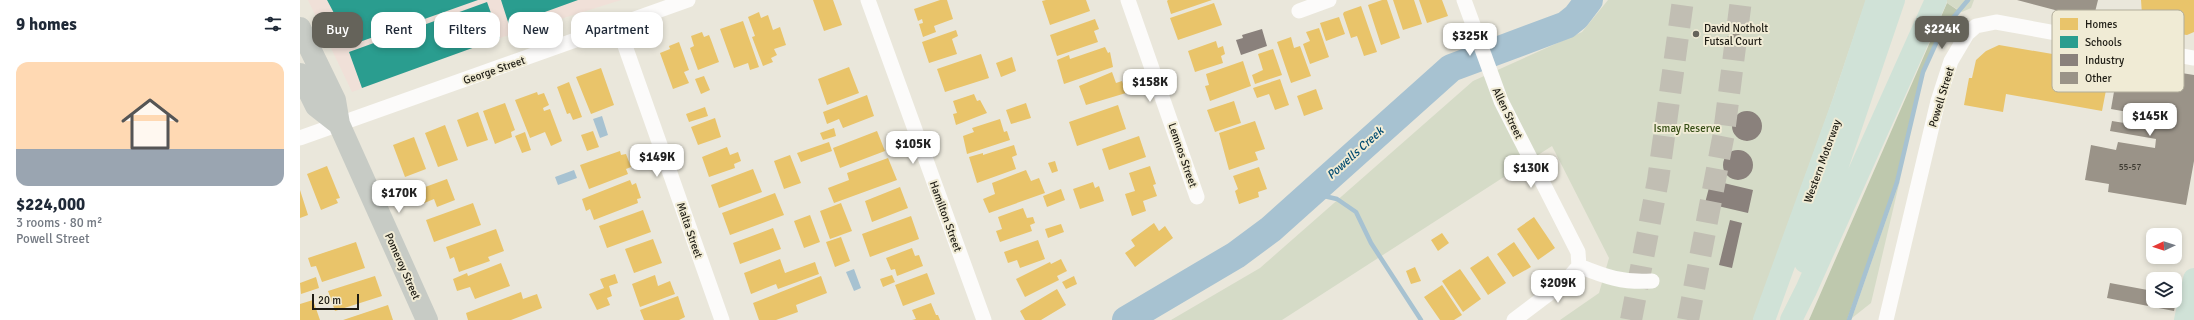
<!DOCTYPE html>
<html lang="en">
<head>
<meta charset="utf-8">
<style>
  :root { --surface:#fff; --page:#f2f2f3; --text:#1f2937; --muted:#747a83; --accent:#65635a }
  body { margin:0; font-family:Signika,sans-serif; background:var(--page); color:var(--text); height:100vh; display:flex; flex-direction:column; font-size:15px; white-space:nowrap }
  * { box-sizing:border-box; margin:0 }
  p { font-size:13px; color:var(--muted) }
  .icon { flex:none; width:22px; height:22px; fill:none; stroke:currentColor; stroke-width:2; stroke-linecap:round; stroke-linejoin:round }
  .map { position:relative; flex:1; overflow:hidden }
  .side { display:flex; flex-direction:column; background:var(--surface); width:300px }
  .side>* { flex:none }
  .hud { position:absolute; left:12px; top:12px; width:380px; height:36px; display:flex; gap:8px }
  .needle { width:26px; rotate:266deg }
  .fabs { position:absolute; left:1846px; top:228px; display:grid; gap:8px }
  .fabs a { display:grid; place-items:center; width:36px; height:36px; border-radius:8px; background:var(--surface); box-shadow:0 2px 6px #0003; font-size:20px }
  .scale { position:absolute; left:12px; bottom:10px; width:47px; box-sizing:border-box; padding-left:4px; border:2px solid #1e1c14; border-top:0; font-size:11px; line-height:14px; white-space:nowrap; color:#1e1c14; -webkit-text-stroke:3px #f0ebd5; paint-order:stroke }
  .price { position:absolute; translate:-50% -34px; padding:0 9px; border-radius:8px; background:#fff; color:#222; font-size:13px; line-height:26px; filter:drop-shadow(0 1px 2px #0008) }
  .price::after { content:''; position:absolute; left:50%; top:24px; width:12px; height:9px; margin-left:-6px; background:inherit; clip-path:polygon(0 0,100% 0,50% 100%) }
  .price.selected { background:var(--accent); color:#fff }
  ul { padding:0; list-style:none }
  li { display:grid; align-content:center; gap:8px; height:212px; padding:0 16px }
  li span { display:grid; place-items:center; height:124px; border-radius:12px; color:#555 }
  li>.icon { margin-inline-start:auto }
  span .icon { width:72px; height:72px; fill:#fffc; stroke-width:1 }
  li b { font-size:17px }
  h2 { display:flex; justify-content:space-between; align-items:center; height:48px; padding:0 16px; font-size:17px }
  .pill { padding:0 14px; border-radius:12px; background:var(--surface); box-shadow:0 2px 6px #0003; font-size:14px; line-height:36px }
  .pill.selected { background:var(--accent); color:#fff }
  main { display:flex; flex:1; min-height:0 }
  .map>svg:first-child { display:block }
  .education { fill:#f0e0d8 }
  .green { fill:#d5dbc7 }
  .forest { fill:#bec8ad }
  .water { fill:#a7c2d1 }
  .homes { fill:#e9c46a }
  .schools { fill:#2a9d8f }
  .industry { fill:#8a817c }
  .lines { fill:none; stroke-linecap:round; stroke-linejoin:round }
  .stream { stroke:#a7c2d1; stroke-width:4.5 }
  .river { stroke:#a7c2d1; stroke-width:28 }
  .building { fill:#9a9388 }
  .highway-tunnel { stroke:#c1beb3; stroke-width:22; stroke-dasharray:22 11; stroke-linecap:butt }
  .street { stroke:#fcfbfa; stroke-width:15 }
  .secondary { stroke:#c7cbc5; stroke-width:22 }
  .highway { stroke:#d0e2d7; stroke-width:22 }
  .poi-dot { fill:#65635a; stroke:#f0ebd5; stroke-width:1.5 }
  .labels { text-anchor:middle; stroke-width:4; stroke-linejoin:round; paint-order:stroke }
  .number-label { font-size:9px; fill:#3d3a31 }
  .poi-label { font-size:11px; fill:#1e1c14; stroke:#f0ebd5; text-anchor:start }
  .street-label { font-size:11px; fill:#1e1c14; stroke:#f0ebd5 }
  .park-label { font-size:11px; fill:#364e15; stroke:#f0ebd5 }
  .water-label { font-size:12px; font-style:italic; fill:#024c71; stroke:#f0ebd5 }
  .key { fill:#f0ebd5; stroke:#b1ad9b; stroke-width:1 }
  .key-label { font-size:11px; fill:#1e1c14 }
</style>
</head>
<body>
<main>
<section class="side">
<h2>9 homes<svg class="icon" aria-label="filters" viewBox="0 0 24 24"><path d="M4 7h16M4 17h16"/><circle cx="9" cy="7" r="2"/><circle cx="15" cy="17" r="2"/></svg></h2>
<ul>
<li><span style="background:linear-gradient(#ffd9b3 70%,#9aa5b1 0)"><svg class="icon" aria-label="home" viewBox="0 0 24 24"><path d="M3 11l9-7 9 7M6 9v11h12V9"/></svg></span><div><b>$224,000</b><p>3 rooms · 80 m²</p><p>Powell Street</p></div></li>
</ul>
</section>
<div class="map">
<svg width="1894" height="320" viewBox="0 0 1894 320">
  <rect width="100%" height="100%" fill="#eae7db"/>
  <path class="education" d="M8,0h313l-121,38 -148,54z"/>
  <path class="green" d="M1308,0h258l-38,113 -75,207h-193l39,-27 10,-35 -57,-112 -270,174h-111l89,-52 213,-187 109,-49z
    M1647,0h27l-3,8 -9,4 -15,-9z
    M1600,180l-29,123 -19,15z"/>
  <path class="forest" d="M1647,3l12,8c-45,45 -45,113 -63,171 -14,47 -33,92 -49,138h-38z"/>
  <path class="water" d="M302,116l6,19 -8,3 -7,-19z
    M274,170l3,8 -19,7 -3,-8z
    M554,269l7,19 -7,3 -8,-19z"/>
  <path class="homes" d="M513,0h20l9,25 -18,6z
    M640,0h7l6,19 -19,7 2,6 -13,5 -4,-13 4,-1 -1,-4 -4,2 -4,-12z
    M746,0h40l4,11 -40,14 -8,-24z
    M868,0h44l-41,14 -4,-13z
    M1082,0h5l13,38 -19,7 -13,-40z
    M1093,0h21l8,24 -19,6z
    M1119,0h23l6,16 -21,7z
    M1841,0h53v32l-7,3 -44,-6z
    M914,3l8,22 -44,15 -8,-22z
    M1061,6l16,46 -13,4 -7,-20 -6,2 -8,-24 1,-2z
    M459,12l2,6 7,-3 5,15 7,-3 6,18 -12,4 3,6 -6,3 2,4 -10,4 -11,-29 3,-1 -7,-19z
    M1039,17l6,17 -19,7 -6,-18z
    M795,19l4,10 -5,2 4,11 -41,14 -7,-21z
    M443,21l16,46 -9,3 -2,-7 -14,5 -14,-39z
    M1019,28l10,29 -19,7 -7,-20 7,-3 -4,-9z
    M656,30l2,6 -6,3 5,15 -28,9 -7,-21z
    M402,32l2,5 5,-2 2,5 8,22 -21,8 -8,-22 4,-2 -3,-10z
    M991,37l3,11 6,-2 11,30 -20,7 -14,-41z
    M916,41l2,7 5,-2 2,8 -4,2 2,7 -28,9 -7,-21z
    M379,42l10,28 -5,2 5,11 -16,6 -13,-36 10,-4 -1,-3z
    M1699,45l112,19 -9,47 -96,-17 -3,18 -39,-7 5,-27h3l4,-18 10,-9z
    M805,47l3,6 2,-1 3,15 -49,17 -7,-24 12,-5 1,4z
    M973,49l9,26 -27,9 -3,-9 11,-5 -5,-16z
    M681,54l8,24 -44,14 -8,-23z
    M712,57l4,14 -15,6 -5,-14z
    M943,61l8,25 -41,15 -5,-15 4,-1 -3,-11z
    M549,67l10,26 -32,12 -9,-26z
    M301,68l13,37 -23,9 -15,-37z
    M812,72l4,11 6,-2 4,12 -40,12 -7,-19z
    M404,76l6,14 -9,4 -6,-15z
    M980,79l9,26 -14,5 -6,-16 -12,4 -4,-10z
    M269,82l13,35 -9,3 -3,-7 -3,1 -10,-27z
    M1016,89l7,20 -19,7 -7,-20z
    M237,92l1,3 6,-2 5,12 -6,3 1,3 6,-2 12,32 -11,5 -6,-14 -15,6 -15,-38z
    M674,94l3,7 3,-1 7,13 -31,12 -3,-11 4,-1 -4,-12z
    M567,95l7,21 -31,12 -4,-9 -12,5 -4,-12z
    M934,101l7,22 -26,9 -8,-22z
    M205,103l10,27 -4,2 1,5 -17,7 -12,-33z
    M726,103l5,15 -20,6 -5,-14z
    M818,105l8,24 -49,17 -8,-24z
    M405,107l3,9 -19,6 -3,-8z
    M178,112l10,28 -21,7 -10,-27z
    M415,118l6,19 -23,8 -7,-18z
    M700,119l4,13 3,-1 3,9 -43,14 -4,-18 11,-4 -2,-4z
    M955,121l10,28 -10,3 3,8 -29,10 -10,-37z
    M145,125l13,35 -20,7 -13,-34z
    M534,128l2,8 -13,4 -3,-7z
    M293,131l6,16 -12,4 -6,-16z
    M577,131l8,20 -45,17 -7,-20z
    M225,132l6,18 -9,3 -7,-17z
    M839,136l7,21 -37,13 -7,-21z
    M114,137l12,32 -21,8 -12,-32z
    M529,142l3,9 -31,11 -4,-9z
    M714,145l3,10 -5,2 4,12 -39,14 -8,-26 14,-4v2z
    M427,147l3,8 8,-3 3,9 -7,3 1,4 -26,9 -7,-20z
    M320,151l1,4 5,-1 5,13 -5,2 2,5 -39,15 -9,-24z
    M490,155l11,28 -17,6 -10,-28z
    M588,158l9,22 -63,23 -6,-15 21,-8 -2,-7z
    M755,161l3,10 -6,2 -4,-10z
    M27,166l13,32 -4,1 2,4 -17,7 -14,-36z
    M850,166l6,18 -3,1 4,11 -14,5 3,10 -14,5 -7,-22 10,-3 -6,-18z
    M959,167l8,22 -9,3 1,5 -20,7 -4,-13 3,-2 -5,-13z
    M453,169l9,23 -43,16 -8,-23z
    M726,170l5,11 8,-3 6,15 -56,20 -6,-14 12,-5 -3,-11z
    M147,179l8,21 -18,7 -3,-8 -12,5 -5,-14z
    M330,180l2,5 4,-2 5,15 -4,1 1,4 -44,17 -4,-11 -4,2 -4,-12z
    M793,182l2,6 4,-2 5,15 -24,8 -7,-20z
    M600,187l8,21 -36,14 -7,-21z
    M761,189l4,11 -18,7 -4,-11z
    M0,190l8,25 -8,3z
    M475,193l9,22 -54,20 -8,-22z
    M173,203l8,22 -47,17 -8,-22z
    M541,203l11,28 -22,8 -10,-28z
    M723,208l4,10 6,-1 2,6 -5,2 2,6 -32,11 -4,-11 6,-2 -4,-12z
    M343,210l8,22 -44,16 -8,-22z
    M510,215l10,27 -16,6 -10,-27z
    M611,216l8,23 -49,18 -8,-23z
    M1234,217l21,31 -17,12 -21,-31z
    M854,223l5,8 6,-5 8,12 -38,29 -10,-14 10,-7 -4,-6z
    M761,224l3,8 -16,6 -3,-9z
    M473,228l8,21 -41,15 -7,-21z
    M196,229l8,22 -16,6 2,4 -31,11 -5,-15 -4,2 -4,-12z
    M1142,233l7,10 -11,8 -7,-11z
    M541,237l9,24 -15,6 -9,-25z
    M353,239l9,24 -28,10 -9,-24z
    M738,240l7,19 -25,9 -3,-8 -9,3 -4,-11z
    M56,242l9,26 -43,14 -6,-16 -5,1 -3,-9z
    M1214,242l17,25 -18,10 -16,-23z
    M612,248l3,8 4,-1 4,11 -26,10 -2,-7 -4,1 -5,-12z
    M1188,256l18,27 -18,12 -18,-27z
    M480,259l5,14 30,-11 4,12 -41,15 -2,-5 -25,10 -7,-21z
    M761,259l6,12 -10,5 2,4 -34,17 -9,-18 34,-17 1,2z
    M201,263l9,23 -35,13 -5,-12 -13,4 -4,-12 14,-6 1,3z
    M1115,267l6,14 -10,3 -5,-13z
    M1160,269l21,30 -18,13 -21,-31z
    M627,273l8,21 -32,12 -8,-21z
    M315,274l3,9 -9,3 3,10 -5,2 3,7 -13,5 -8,-16 15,-6 -4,-9z
    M355,275l3,11 12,-5 5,13 -35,13 -8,-23z
    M592,275l3,7 -12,5 -3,-8z
    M75,276l7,20 -47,15 -7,-20z
    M521,276l6,17 -31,12 2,7 -22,8h-17l-6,-17z
    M774,276l3,8 -11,5 -4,-7z
    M16,277l3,11 -18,6 -1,-11z
    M1142,285l20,30 -8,5h-14l-16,-23z
    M757,289l9,16 -25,15h-16l-5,-9z
    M221,292l2,7 14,-5 5,14 -31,12h-43l-2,-7z
    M378,296l7,21 -6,3h-35l-4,-10z
    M13,300l7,20h-20v-16z
    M631,303l5,12h2l2,5h-28l4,-1 -4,-9z
    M88,305l5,15h-50z"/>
  <path class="schools" d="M27,0h151l-127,45z
    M201,0h77l-69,25z
    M187,2l13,36 -138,50 -13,-36z"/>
  <path class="industry" d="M962,29l5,17 -26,9 -5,-15 7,-2 -1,-3z
    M1432 126a15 15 0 1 1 30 0a15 15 0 1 1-30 0Z
    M1423 165a15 15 0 1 1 30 0a15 15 0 1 1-30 0Z
    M1411,180l42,10 -5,23 -43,-10z
    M1430,220l12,3 -10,45 -13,-3z"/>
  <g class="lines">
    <path class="stream" d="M1006,197l18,-1 13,3 19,13 15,31 50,77
      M1549,320l48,-138 26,-110 15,-33 9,-14 21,-25"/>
    <path class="river" d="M826,320l110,-65 35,-26 180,-161 115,-43 10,-8 13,-17"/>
  </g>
  <path class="building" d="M1717,0h81l-5,20z
    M1438,31l3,7 -13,7 -3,-7z
    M1819,63l75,12v86l-8,44 -78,-13 1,-8 -24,-4 6,-35 25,5 2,-8 37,6 1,-9 -46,-8 2,-10 37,6 1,-11 -39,-7z
    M1810,283l43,8v10h23l-2,10 -67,-13z"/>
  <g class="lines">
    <path class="highway-tunnel" d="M1331,320l27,-140 25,-180
      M1388,320l36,-187 17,-133"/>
    <path class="street" d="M568,0l116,320
      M828,0l69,197
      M1164,0l37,101 77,151 1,14
      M999,11l30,-11
      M318,26l104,294
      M0,138l388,-138
      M1279,266c27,11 44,17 73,15
      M1214,320l53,-40 12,-14
      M1586,320l52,-219 13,-40 16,-27 9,-8 20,-4 198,36"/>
    <path class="secondary" d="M0,28l35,72 4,24 88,196
      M0,74l16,32 23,18"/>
    <path class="highway" d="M1505,262l89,-262
      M1464,320l81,-223 32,-97
      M1491,320l15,-30 130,-290
      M1885,320l9,-41"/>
  </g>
  <circle class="poi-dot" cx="1396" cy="34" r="4"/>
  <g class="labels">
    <g class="number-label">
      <text x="1830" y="170">55-57</text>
    </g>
    <g class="poi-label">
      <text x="1404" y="32">David Notholt<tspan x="1404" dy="13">Futsal Court</tspan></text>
    </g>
    <g class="street-label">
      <text transform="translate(194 70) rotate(-19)" y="4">George Street</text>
      <text transform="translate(1641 97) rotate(-73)" y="4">Powell Street</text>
      <text transform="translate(1208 113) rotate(64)" y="4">Allen Street</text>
      <text transform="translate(883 155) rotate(71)" y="4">Lemnos Street</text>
      <text transform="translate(1522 161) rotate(-70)" y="4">Western Motorway</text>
      <text transform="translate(646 216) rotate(70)" y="4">Hamilton Street</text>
      <text transform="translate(390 230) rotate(71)" y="4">Malta Street</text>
      <text transform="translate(103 266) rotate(66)" y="4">Pomeroy Street</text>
    </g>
    <g class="park-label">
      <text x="1387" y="132">Ismay Reserve</text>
    </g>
    <g class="water-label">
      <text transform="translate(1055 153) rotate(-42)" y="4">Powells Creek</text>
    </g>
  </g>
  <rect x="1752" y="10" width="132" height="82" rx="6" class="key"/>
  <rect x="1760" y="18" width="18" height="12" fill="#e9c46a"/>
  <rect x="1760" y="36" width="18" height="12" fill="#2a9d8f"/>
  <rect x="1760" y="54" width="18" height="12" fill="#8a817c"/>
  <rect x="1760" y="72" width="18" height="12" fill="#9a9388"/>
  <g class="key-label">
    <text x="1785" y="28">Homes</text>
    <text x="1785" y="46">Schools</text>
    <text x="1785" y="64">Industry</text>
    <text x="1785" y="82">Other</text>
  </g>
</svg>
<div class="fabs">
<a><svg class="needle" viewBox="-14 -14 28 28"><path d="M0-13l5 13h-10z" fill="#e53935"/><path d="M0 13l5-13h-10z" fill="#747a83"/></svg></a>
<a><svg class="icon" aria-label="layers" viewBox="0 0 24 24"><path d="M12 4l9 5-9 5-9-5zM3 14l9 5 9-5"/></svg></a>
</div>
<div class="scale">20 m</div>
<b class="price selected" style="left:1642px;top:50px">$224K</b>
<b class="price" style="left:1170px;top:57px">$325K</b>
<b class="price" style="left:850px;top:103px">$158K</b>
<b class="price" style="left:1850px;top:137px">$145K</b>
<b class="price" style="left:613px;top:165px">$105K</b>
<b class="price" style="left:357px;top:178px">$149K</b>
<b class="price" style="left:1231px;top:189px">$130K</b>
<b class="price" style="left:99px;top:214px">$170K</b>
<b class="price" style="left:1258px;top:304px">$209K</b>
<div class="hud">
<a class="pill selected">Buy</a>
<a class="pill">Rent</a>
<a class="pill">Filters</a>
<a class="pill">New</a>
<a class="pill">Apartment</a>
</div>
</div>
</main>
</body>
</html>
